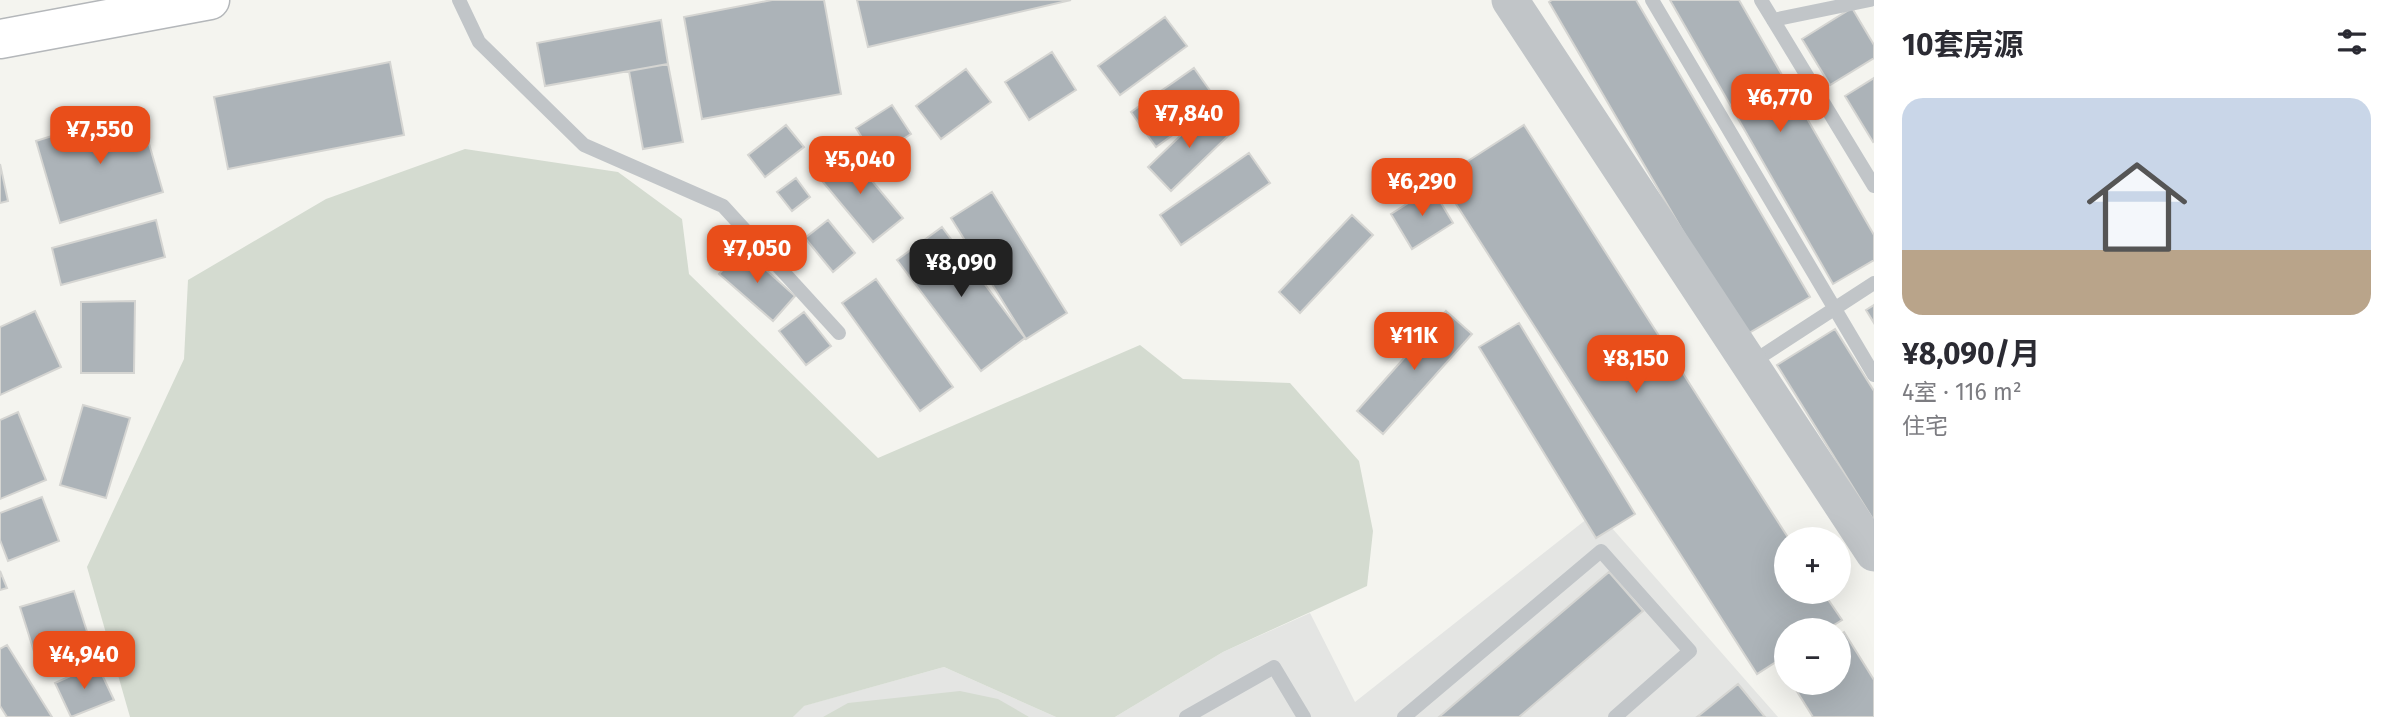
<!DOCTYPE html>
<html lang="zh">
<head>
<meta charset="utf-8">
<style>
  :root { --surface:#fff; --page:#f2f2f3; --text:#2b2b33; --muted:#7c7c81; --accent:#e94e1a }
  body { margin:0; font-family:"Fira Sans","Noto Sans SC",sans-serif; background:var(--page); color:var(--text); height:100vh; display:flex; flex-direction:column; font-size:26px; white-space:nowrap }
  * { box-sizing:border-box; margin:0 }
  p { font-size:23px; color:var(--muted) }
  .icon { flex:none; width:38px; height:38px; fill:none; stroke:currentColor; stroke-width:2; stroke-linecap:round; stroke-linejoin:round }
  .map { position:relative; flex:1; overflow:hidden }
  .details { display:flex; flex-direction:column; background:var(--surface); width:525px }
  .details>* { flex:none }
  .buttons { position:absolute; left:1774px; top:527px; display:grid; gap:14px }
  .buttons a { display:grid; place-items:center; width:77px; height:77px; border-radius:50%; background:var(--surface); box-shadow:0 7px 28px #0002; font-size:35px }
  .price { position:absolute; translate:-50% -60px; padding:0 16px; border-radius:14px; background:var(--accent); color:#fff; font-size:23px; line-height:46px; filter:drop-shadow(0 2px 4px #0008) }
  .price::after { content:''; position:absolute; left:50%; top:42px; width:21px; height:16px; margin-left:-10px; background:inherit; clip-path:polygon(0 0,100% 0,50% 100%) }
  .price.on { background:#222; color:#fff }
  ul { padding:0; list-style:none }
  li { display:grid; align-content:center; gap:14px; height:371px; padding:0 28px }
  li span { display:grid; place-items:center; height:217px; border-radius:21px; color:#555 }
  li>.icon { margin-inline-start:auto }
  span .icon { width:126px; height:126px; fill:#fffc; stroke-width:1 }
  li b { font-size:30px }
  h2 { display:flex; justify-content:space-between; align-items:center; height:84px; padding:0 28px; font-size:30px }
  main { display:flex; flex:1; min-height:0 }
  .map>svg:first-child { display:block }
  .built { fill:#e4e5e3 }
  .green { fill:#d4dbd0 }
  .building { fill:#acb3b8; stroke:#d5d5d2; stroke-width:2 }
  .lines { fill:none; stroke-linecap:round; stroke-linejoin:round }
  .trunk-casing { stroke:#b4b7ba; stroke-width:41 }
  .service { stroke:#c1c5c8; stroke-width:14 }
  .tertiary { stroke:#c1c5c8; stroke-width:37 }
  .trunk { stroke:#fff; stroke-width:38 }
</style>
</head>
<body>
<main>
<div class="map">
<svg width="1874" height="717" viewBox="0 0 1874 717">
  <rect width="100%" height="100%" fill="#f4f4ef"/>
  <path class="built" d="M1597,511l181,206h-663l108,-65 87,-39 45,89z
    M944,667l112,50h-263l10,-11z"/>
  <path class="green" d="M465,149l153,23 64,47 7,55 189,184 262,-113 43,34 107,4 69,78 14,70 -6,55 -144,66 -108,65h-59l-112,-50 -140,39 -11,11h-663l-43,-150 97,-208 4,-79 138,-81z
    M960,691l38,8 31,18h-206l25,-14z"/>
  <path class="building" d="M772,0h52l17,94 -139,25 -18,-102z
    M857,0h214l-203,47z
    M1552,0h84l174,297 -66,39 -195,-334z
    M1670,0h69l135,235v25l-41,24z
    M1852,8l22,37v13l-44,27 -28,-46z
    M1165,17l22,29 -67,49 -22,-29z
    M661,20l7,44 -123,22 -8,-43z
    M1052,52l24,38 -47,30 -24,-38z
    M390,62l14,73 -176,34 -14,-72z
    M668,64l15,78 -40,7 -14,-78z
    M1194,68l24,34 -62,45 -25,-35z
    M966,69l25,33 -50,37 -25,-33z
    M1874,78v63l-1,1 -28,-46z
    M892,105l19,29 -37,23 -18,-29z
    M139,109l24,83 -103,31 -24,-82z
    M1207,110l23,24 -59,57 -23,-24z
    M786,125l18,22 -39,30 -17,-22z
    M1524,125l265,414h-2v53h36l19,28 -16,10h-39v25l-30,19 -317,-495z
    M847,151l56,67 -30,24 -56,-67z
    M1249,153l21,30 -89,62 -21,-30z
    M0,164l8,37 -8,2z
    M796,178l14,19 -18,14 -15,-19z
    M1432,188l21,35 -41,26 -21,-35z
    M992,192l75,121 -41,26 -75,-121z
    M1352,215l21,20 -73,78 -21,-21z
    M156,220l9,37 -104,28 -9,-37z
    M828,220l27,33 -22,19 -28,-34z
    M942,227l83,111 -44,33 -84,-111z
    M742,248l53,48 -22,25 -54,-47z
    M876,279l77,108 -33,24 -78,-108z
    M135,301l-1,72h-53v-71z
    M1874,305v18l-8,-13z
    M35,311l26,56 -61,28v-68z
    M1446,311l26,23 -89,100 -26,-23z
    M804,312l27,34 -25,19 -27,-34z
    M1519,323l116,191 -39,24 -117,-191z
    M1835,329l39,62v130l-97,-156z
    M83,405l47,13 -24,80 -46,-13z
    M18,412l28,68 -46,19v-79z
    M42,497l17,44 -51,20 -8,-21v-27z
    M0,571l7,17 -7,2z
    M1609,572l34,39 -124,106h-80z
    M74,591l17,53 -54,17 -17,-54z
    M1844,632l30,48v37h-61l-22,-35h48v-47z
    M7,645l45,72h-45l-7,-11v-57z
    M97,664l17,36 -43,17 -16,-34z
    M1738,684l27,33h-68z"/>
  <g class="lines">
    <defs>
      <path id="trunk" d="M0,39l210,-39"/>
    </defs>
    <use href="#trunk" class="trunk-casing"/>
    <path class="service" d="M459,0l20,42 105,103 139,61 116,127
      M1652,0l222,375
      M1761,0l113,186
      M1773,20l97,-20
      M1751,363l123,-80
      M1186,717l88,-50 30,50
      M1404,717l197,-166 89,100 -75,66"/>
    <path class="tertiary" d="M1510,0l364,553"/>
    <use href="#trunk" class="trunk"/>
  </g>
</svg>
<div class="buttons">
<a>+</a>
<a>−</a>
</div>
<b class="price" style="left:1780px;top:134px">¥6,770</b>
<b class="price" style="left:1189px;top:150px">¥7,840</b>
<b class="price" style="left:100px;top:166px">¥7,550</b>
<b class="price" style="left:860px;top:196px">¥5,040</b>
<b class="price" style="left:1422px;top:218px">¥6,290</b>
<b class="price" style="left:757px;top:285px">¥7,050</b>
<b class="price on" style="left:961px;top:299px">¥8,090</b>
<b class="price" style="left:1414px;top:372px">¥11K</b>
<b class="price" style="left:1636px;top:395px">¥8,150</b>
<b class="price" style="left:84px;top:691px">¥4,940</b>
</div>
<section class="details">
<h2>10套房源<svg class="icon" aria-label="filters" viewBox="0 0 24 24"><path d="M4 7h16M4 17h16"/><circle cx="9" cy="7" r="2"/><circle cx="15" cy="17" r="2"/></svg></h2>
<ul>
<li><span style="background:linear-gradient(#c9d6e8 70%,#b9a48a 0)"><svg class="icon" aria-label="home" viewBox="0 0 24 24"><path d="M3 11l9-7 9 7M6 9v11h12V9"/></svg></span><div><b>¥8,090/月</b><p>4室 · 116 m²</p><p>住宅</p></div></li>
</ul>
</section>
</main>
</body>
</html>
